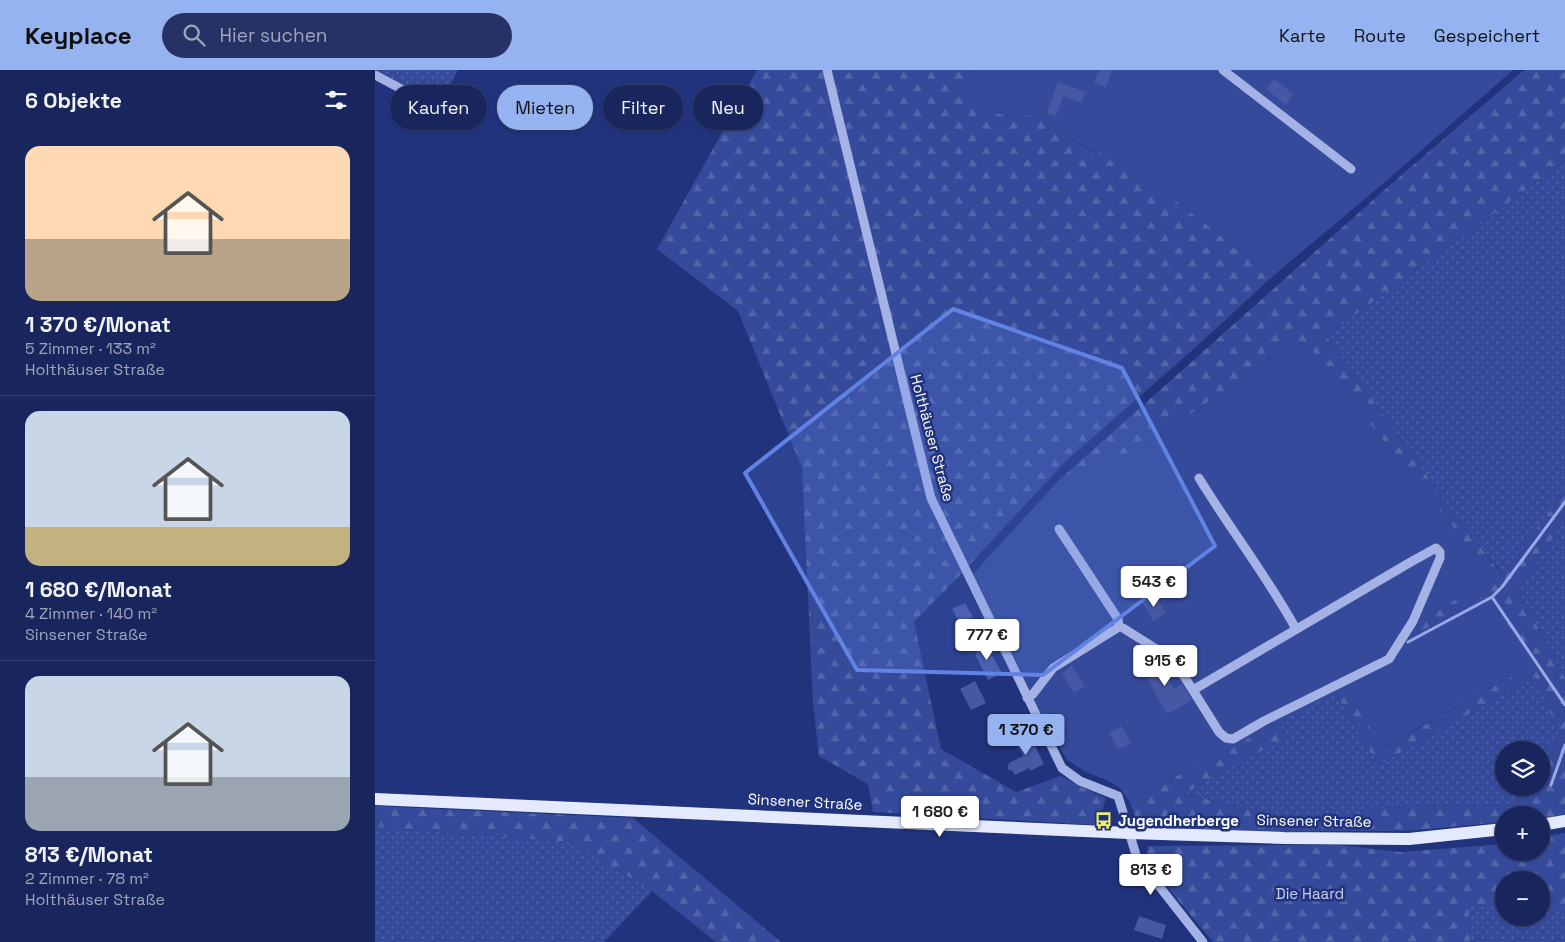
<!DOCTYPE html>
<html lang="de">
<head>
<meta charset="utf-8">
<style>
  :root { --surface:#19265d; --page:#263266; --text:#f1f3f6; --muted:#9fa5bc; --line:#374372; --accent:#95b2f1 }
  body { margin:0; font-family:"Space Grotesk",sans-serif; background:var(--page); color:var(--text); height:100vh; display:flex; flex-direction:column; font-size:19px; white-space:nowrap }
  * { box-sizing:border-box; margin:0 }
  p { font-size:16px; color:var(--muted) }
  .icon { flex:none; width:28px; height:28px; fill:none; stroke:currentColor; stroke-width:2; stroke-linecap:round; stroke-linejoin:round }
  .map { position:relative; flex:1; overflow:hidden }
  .sheet { display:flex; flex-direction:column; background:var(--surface); width:375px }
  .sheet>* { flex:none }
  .hud { position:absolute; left:15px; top:15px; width:475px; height:45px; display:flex; gap:10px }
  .fabs { position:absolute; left:1120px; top:671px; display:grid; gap:10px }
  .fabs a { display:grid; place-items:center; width:55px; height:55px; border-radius:50%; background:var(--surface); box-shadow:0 1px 4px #0004,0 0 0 1px var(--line); font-size:25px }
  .price { position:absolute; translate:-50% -42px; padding:0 11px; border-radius:5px; background:#fff; color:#222; font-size:16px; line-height:32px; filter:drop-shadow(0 1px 2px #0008) }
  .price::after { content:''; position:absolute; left:50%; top:30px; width:15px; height:11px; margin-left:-8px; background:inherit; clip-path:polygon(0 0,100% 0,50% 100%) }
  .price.selected { background:var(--accent); color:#111 }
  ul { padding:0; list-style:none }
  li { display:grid; align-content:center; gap:10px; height:265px; padding:0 25px }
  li+li { border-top:1px solid var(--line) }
  li span { display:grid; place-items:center; height:155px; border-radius:15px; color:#555 }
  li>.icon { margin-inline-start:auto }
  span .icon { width:90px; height:90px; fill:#fffc; stroke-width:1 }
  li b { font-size:21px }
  h2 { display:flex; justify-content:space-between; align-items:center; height:60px; padding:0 25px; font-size:21px }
  .chip { padding:0 18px; border-radius:22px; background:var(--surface); box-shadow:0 1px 4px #0004,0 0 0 1px var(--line); font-size:18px; line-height:45px }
  .chip.selected { background:var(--accent); color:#111 }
  header { display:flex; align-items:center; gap:30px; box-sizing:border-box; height:70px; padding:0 25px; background:var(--accent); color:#111 }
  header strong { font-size:24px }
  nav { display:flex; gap:28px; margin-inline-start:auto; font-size:18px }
  .search { width:350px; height:45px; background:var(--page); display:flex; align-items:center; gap:12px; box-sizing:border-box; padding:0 18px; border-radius:28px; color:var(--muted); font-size:19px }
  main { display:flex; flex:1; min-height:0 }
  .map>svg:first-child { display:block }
  .grass { fill:url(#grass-dots) }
  .forest { fill:url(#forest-firs) }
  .park { fill:#354a9a }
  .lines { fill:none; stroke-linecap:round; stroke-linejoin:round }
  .stream { stroke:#98a9e7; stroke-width:3 }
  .building { fill:#4658a3 }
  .minor { stroke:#a4b2e6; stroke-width:9 }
  .major { stroke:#e5e9fd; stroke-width:12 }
  .marked { fill:#6183e4; fill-opacity:0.2; stroke:#6183e4; stroke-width:4; stroke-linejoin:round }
  .labels { text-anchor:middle; stroke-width:5; stroke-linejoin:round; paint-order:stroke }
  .street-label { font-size:15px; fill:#fff; stroke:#21337c }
  .poi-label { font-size:15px; font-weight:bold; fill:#fff; stroke:#21337c; text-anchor:start }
  .park-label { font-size:15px; fill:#c8d1f5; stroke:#21337c }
</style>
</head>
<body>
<header>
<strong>Keyplace</strong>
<div class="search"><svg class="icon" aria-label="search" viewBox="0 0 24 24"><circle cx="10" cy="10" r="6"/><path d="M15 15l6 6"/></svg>Hier suchen</div>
<nav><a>Karte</a><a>Route</a><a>Gespeichert</a></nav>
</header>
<main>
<section class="sheet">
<h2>6 Objekte<svg class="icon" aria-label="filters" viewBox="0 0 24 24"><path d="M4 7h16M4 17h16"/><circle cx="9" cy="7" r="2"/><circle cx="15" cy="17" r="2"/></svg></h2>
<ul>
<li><span style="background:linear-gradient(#ffd9b3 60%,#b9a48a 0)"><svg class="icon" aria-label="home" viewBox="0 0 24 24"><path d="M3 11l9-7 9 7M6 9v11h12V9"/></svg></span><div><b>1 370 €/Monat</b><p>5 Zimmer · 133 m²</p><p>Holthäuser Straße</p></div></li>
<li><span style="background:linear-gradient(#c9d6e8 75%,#c2b280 0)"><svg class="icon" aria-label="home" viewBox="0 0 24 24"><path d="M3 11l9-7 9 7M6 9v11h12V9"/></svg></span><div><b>1 680 €/Monat</b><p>4 Zimmer · 140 m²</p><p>Sinsener Straße</p></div></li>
<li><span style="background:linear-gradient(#c9d6e8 65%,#9aa5b1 0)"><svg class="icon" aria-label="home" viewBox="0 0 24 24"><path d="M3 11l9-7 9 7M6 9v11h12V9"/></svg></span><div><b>813 €/Monat</b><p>2 Zimmer · 78 m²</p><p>Holthäuser Straße</p></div></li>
</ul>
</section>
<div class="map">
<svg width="1190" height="872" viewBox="0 0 1190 872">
  <defs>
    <pattern id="grass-dots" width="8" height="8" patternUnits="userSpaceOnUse" patternTransform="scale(1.25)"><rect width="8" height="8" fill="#354a9a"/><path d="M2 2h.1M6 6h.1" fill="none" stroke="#5365a9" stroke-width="1.8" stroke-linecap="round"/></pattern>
    <pattern id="forest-firs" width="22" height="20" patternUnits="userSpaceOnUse" patternTransform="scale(1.25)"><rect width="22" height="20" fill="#354a9a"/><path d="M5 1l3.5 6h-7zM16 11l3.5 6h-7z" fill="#5365a9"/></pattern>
  </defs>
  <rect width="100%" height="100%" fill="#21337c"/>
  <path class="grass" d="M0,0h83l-20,35z
    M1190,90v332l-62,82 -39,-47 -138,-191 158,-115z
    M1190,450v158l-47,-88z
    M1160,607l25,58 -19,29v-14h-37v38h22l-12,17 -148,3 -35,23 -66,1 2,-19 -83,-19 99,-56 -8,-14 60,-32 43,73z
    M0,757l197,15 80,49 -48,51h-229z
    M1094,835l35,1v12h37v-10h24v34h-95z"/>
  <path class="forest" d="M382,0h218l-8,30 39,16 28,-1 62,39 9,-8 168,130 -76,70 -132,116 -105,113 -46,47 27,127 75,43 45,-16 20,11 25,11 -8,27 -225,-13 -5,-28 -49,-28 -6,-53 -11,-235 -64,-157 -81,-62z
    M1149,0h41v90l-81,61 -158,115 138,191 38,47 63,-82v28l-47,70 47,88v138l-24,2v-3h-37v7l-99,9h-74l35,-23 148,-3 12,-17h15v-24l19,-29 -25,-58 -157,88 -43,-73 11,-5 37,61 151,-84 -118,-30 2,-13 72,-41 -201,-235 -151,106 -39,8 -40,21 331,-295z
    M900,654l9,14 -100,56 83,19 -2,19 -125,-4 -11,-27z
    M0,736l258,12 148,124h-65l-64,-51 -80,-49 -197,-15z
    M1190,763v75h-24v-28h-37v26l-35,-1 1,37h-257l-59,-71 -7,-11 1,-14 189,-1 64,7 103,-8v8h37v-15z"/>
  <path class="park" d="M600,0h538l-128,112 -112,94 -168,-130 -8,8 -63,-39 -28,1 -40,-16z
    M914,275l23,6 145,181 33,48 -72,41 -2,13 72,-39 46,69 -152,84 -36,-61 -217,114 -9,-13 -13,-8 -19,-7 -21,-13 -35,-62 -59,-124 86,-94 40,-21 39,-8z"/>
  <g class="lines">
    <path class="stream" d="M1117,527l73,108
      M1033,572l84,-45 10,-10 63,-85
      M1176,715l14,-40"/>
  </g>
  <path class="building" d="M724,0h13l-6,17 -12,-4z
    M899,9l19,15 -7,11 -20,-16z
    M683,12l28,10 -5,11 -18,-7 -7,20 -9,-3z
    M88,15l20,11 -6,12 -5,-3 -5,8 -15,-9z
    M780,525l11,18 -13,8 -11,-19z
    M590,533l8,14 -13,6 -8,-14z
    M609,571l18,32 -14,7 -13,-26 2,-1 -4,-7z
    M781,587l18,32 8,-5 10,16 -25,14 -27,-48z
    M697,596l13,20 -11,7 -12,-20z
    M600,611l11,22 -15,7 -11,-21z
    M747,656l9,17 -13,7 -9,-17z
    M654,664l15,30 -14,7 -1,-3 -14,7 -2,-4 -6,-2 2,-6 14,-7 -8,-15z
    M764,846l27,9 -4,14 -28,-9z"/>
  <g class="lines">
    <path class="minor" d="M452,0l104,428 131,270 18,13 38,15 19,62 66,84
      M848,0l128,99
      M0,5l82,44
      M824,408c31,51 68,98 97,151
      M684,459l59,90 1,8
      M652,628l6,-4 20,-26 66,-41 4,1 35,22 26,26 35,56 7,6 7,1 31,-18 125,-62 24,-38 27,-63v-6l-4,-4 -27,15 -216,127"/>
    <path class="major" d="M0,729l754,34 155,5 125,1 95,-10
      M1166,755l24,-4"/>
  </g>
  <path class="marked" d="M578,239l169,59 93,178 -172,129 -186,-5 -112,-197z"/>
  <defs>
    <symbol id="bus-bare" viewBox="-9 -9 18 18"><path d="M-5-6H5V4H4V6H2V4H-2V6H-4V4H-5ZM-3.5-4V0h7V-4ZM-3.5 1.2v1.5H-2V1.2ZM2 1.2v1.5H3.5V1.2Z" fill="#f2ec66" stroke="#21337c" stroke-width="2.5" paint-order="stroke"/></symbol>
  </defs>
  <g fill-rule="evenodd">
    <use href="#bus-bare" x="716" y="738" width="25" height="25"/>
  </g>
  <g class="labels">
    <g class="street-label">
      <text transform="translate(557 368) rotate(75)" y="5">Holthäuser Straße</text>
      <text transform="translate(430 732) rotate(3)" y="5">Sinsener Straße</text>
      <text transform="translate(939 751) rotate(1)" y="5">Sinsener Straße</text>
    </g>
    <g class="poi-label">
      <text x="743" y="756">Jugendherberge</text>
    </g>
    <g class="park-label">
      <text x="935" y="829">Die Haard</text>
    </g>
  </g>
</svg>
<div class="fabs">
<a><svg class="icon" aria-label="layers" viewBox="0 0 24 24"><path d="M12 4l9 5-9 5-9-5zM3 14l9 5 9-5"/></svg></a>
<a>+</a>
<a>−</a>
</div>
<b class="price" style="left:779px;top:538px">543 €</b>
<b class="price" style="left:612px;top:591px">777 €</b>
<b class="price" style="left:790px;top:617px">915 €</b>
<b class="price selected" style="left:651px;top:686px">1 370 €</b>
<b class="price" style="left:565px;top:768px">1 680 €</b>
<b class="price" style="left:776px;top:826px">813 €</b>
<div class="hud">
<a class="chip">Kaufen</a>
<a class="chip selected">Mieten</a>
<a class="chip">Filter</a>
<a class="chip">Neu</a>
</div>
</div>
</main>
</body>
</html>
